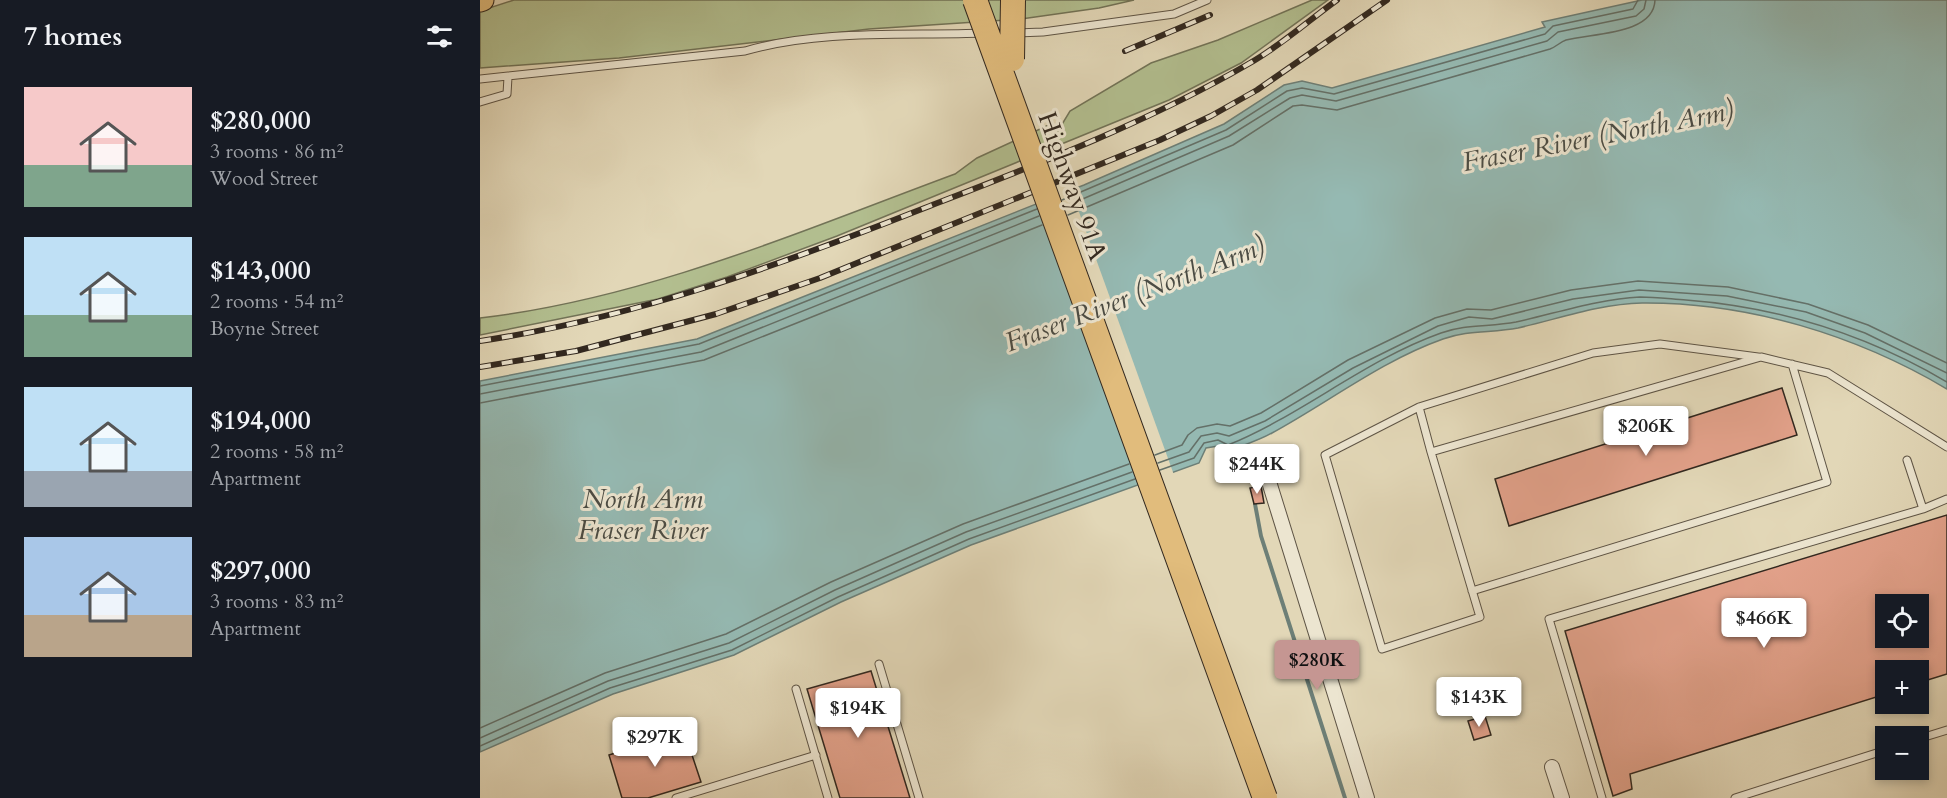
<!DOCTYPE html>
<html lang="en">
<head>
<meta charset="utf-8">
<style>
  :root { --surface:#171b24; --page:#20242c; --text:#f1f3f6; --muted:#9ea1a6; --accent:#c59692 }
  body { margin:0; font-family:Cardo,serif; background:var(--page); color:var(--text); height:100vh; display:flex; flex-direction:column; font-size:22px; white-space:nowrap }
  * { box-sizing:border-box; margin:0 }
  p { font-size:20px; color:var(--muted) }
  .icon { flex:none; width:33px; height:33px; fill:none; stroke:currentColor; stroke-width:2; stroke-linecap:round; stroke-linejoin:round }
  .map { position:relative; flex:1; overflow:hidden }
  .drawer { display:flex; flex-direction:column; background:var(--surface); width:480px }
  .drawer>* { flex:none }
  .buttons { position:absolute; left:1395px; top:594px; display:grid; gap:12px }
  .buttons a { display:grid; place-items:center; width:54px; height:54px; border-radius:0px; background:var(--surface); box-shadow:0 3px 9px #0003; font-size:30px }
  .price { position:absolute; translate:-50% -51px; padding:0 14px; border-radius:6px; background:#fff; color:#222; font-size:20px; line-height:39px; filter:drop-shadow(0 2px 3px #0008) }
  .price::after { content:''; position:absolute; left:50%; top:36px; width:18px; height:14px; margin-left:-9px; background:inherit; clip-path:polygon(0 0,100% 0,50% 100%) }
  .price.active { background:var(--accent); color:#111 }
  ul { padding:0; list-style:none }
  li { display:flex; align-items:center; gap:18px; height:150px; padding:0 24px }
  li span { display:grid; place-items:center; flex:none; width:168px; height:120px; border-radius:0px; color:#555 }
  li>.icon { margin-inline-start:auto }
  span .icon { width:72px; height:72px; fill:#fffc; stroke-width:1 }
  li b { font-size:26px }
  h2 { display:flex; justify-content:space-between; align-items:center; height:72px; padding:0 24px; font-size:26px }
  main { display:flex; flex:1; min-height:0 }
  .map>svg:first-child { display:block }
  .green { fill:#b2be8f; stroke:#727357; stroke-width:1.5 }
  .water { fill:#95b9b2; stroke:#6d7f77; stroke-width:1.5 }
  .pier { fill:#e2d7b7 }
  .lines { fill:none; stroke-linecap:round; stroke-linejoin:round }
  .shore { stroke:#647068; stroke-width:1.5 }
  .stream { stroke:#6d7f77; stroke-width:4 }
  .building { fill:#e2a18a; stroke:#32281f; stroke-width:1.5; fill-rule:evenodd }
  .service-casing { stroke:#5e5445; stroke-width:9 }
  .minor-casing { stroke:#5e5445; stroke-width:16 }
  .primary-casing { stroke:#32281f; stroke-width:23 }
  .service { stroke:#ece5d0; stroke-width:7 }
  .minor { stroke:#ece5d0; stroke-width:14 }
  .primary { stroke:#e1bc7c; stroke-width:21 }
  .rail-casing { stroke:#32281f; stroke-width:6 }
  .rail { stroke:#ece5d0; stroke-width:4; stroke-dasharray:11; stroke-linecap:butt }
  .motorway-bridge-casing { stroke:#32281f; stroke-width:26; stroke-linecap:butt }
  .motorway-bridge { stroke:#e1bc7c; stroke-width:24 }
  .labels { text-anchor:middle; stroke-width:6; stroke-linejoin:round; paint-order:stroke }
  .street-label { font-size:26px; fill:#32281f; stroke:#ece5d0 }
  .water-label { font-size:27px; font-style:italic; fill:#4b4c44; stroke:#ece5d0 }
</style>
</head>
<body>
<main>
<section class="drawer">
<h2>7 homes<svg class="icon" aria-label="filters" viewBox="0 0 24 24"><path d="M4 7h16M4 17h16"/><circle cx="9" cy="7" r="2"/><circle cx="15" cy="17" r="2"/></svg></h2>
<ul>
<li><span style="background:linear-gradient(#f6c9c9 65%,#7fa58c 0)"><svg class="icon" aria-label="home" viewBox="0 0 24 24"><path d="M3 11l9-7 9 7M6 9v11h12V9"/></svg></span><div><b>$280,000</b><p>3 rooms · 86 m²</p><p>Wood Street</p></div></li>
<li><span style="background:linear-gradient(#bfe0f5 65%,#7fa58c 0)"><svg class="icon" aria-label="home" viewBox="0 0 24 24"><path d="M3 11l9-7 9 7M6 9v11h12V9"/></svg></span><div><b>$143,000</b><p>2 rooms · 54 m²</p><p>Boyne Street</p></div></li>
<li><span style="background:linear-gradient(#bfe0f5 70%,#9aa5b1 0)"><svg class="icon" aria-label="home" viewBox="0 0 24 24"><path d="M3 11l9-7 9 7M6 9v11h12V9"/></svg></span><div><b>$194,000</b><p>2 rooms · 58 m²</p><p>Apartment</p></div></li>
<li><span style="background:linear-gradient(#a9c7e8 65%,#b9a48a 0)"><svg class="icon" aria-label="home" viewBox="0 0 24 24"><path d="M3 11l9-7 9 7M6 9v11h12V9"/></svg></span><div><b>$297,000</b><p>3 rooms · 83 m²</p><p>Apartment</p></div></li>
</ul>
</section>
<div class="map">
<svg width="1467" height="798" viewBox="0 0 1467 798">
  <rect width="100%" height="100%" fill="#e2d7b7"/>
  <filter id="stains"><feTurbulence type="fractalNoise" baseFrequency=".00333" numOctaves="4"/><feColorMatrix values="0 0 0 0 .2 0 0 0 0 .09 0 0 0 0 .02 0 0 0 .5 -.17"/></filter>
  <radialGradient id="worn" r=".72"><stop offset=".6" stop-color="#630" stop-opacity="0"/><stop offset="1" stop-color="#630" stop-opacity=".3"/></radialGradient>
  <path class="green" d="M34,0h620l-35,8 -78,11 -152,10 -250,29 -139,10v-57z
    M832,0h16l-87,63 -72,37 -332,136 -110,41 -69,22 -178,36v-17c164,-19 321,-87 475,-144l22,-16 74,-34 7,7 12,-20 81,-48 67,-23z"/>
  <path class="water" d="M1162,0h305v389c-91,-54 -199,-87 -305,-86 -43,1 -84,16 -124,25 -26,5 -50,2 -75,11 -62,22 -114,63 -171,94 -14,8 -31,13 -46,19l-8,-6 -12,2 -7,15 -228,82 -130,57 -107,53 -121,39 -133,58v-371l217,-42 387,-154 140,-61 60,-39 18,-4 30,7 213,-61 -3,-5z"/>
  <path class="pier" d="M590,187l104,288 -33,12 -105,-287z"/>
  <g class="lines">
    <path class="shore" d="M582,200l164,-70 61,-39 15,-3 32,6 211,-60 8,-8 80,-17 5,-9
      M584,207l165,-71 61,-38 12,-3 34,6 211,-60 11,-9 78,-16 8,-7 2,-9
      M588,215l165,-70 60,-39 9,-1 35,5 213,-61c6,-2 10,-7 16,-9 26,-7 88,-5 89,-40
      M0,386l219,-42 338,-135
      M0,394l221,-42 338,-136
      M0,403l224,-43 338,-135
      M675,455l27,-10 6,-10 9,-7 20,-4 13,2 31,-13 87,-53 87,-42 32,-9 24,1 80,-20 67,-9 90,6 80,17 60,21 79,38
      M678,463l31,-11 12,-16 16,-3 12,3 36,-15 88,-53 85,-42 31,-9 23,2 81,-20 66,-9 88,6 79,16 59,21 82,40
      M680,470l34,-12 10,-15 14,-3 10,5c74,-30 137,-85 213,-112 25,-9 49,-6 75,-11 41,-9 82,-23 124,-25 15,0 31,2 46,3 92,7 181,35 261,82
      M0,728l125,-55 121,-39 105,-52 132,-58 166,-60
      M0,738l128,-57 121,-38 106,-53 131,-58 166,-60
      M0,746l130,-58 122,-38 106,-53 131,-58 166,-60"/>
    <path class="stream" d="M775,504l6,32 84,262"/>
  </g>
  <path class="building" d="M1302,388l15,47 -288,91 -14,-47z
    M781,486l3,17 -10,1 -4,-16z
    M1467,515v159l-29,9v-13h-32v24l-256,80 2,15 -19,7 -48,-165zM1406,604h32v34h-32z
    M391,671l39,127h-70l-33,-109z
    M1005,716l6,19 -17,5 -6,-19z
    M204,731l17,51 -53,16h-26l-13,-43z"/>
  <g class="lines">
    <defs>
      <path id="service" d="M536,33l27,-1 131,-18 33,-14
        M0,79l265,-28c76,-22 160,-15 239,-18
        M0,102l27,-8 1,-17
        M939,407l174,-54 67,-9 98,13
        M951,452l-12,-45 -94,48 57,194 98,-32 -49,-165 330,-95 67,16 119,74
        M1427,460l16,49 24,-10
        M992,591l355,-109 -35,-118
        M399,664l40,134
        M316,689l32,109
        M1438,739l29,-9
        M196,798l140,-43
        M1122,798l-53,-179 374,-110
        M1255,798l151,-48"/>
      <path id="minor" d="M786,472l101,326
        M1072,767l10,31"/>
      <path id="primary" d="M0,1l3,-1"/>
    </defs>
    <use href="#service" class="service-casing"/>
    <use href="#minor" class="minor-casing"/>
    <use href="#primary" class="primary-casing"/>
    <use href="#service" class="service"/>
    <use href="#minor" class="minor"/>
    <use href="#primary" class="primary"/>
    <defs>
      <path id="rail" d="M645,51l85,-36
        M0,341c154,-23 297,-75 442,-132 111,-43 225,-86 328,-146 30,-17 58,-42 87,-63
        M0,367l96,-16 140,-37 104,-36 340,-138 51,-24 46,-26 130,-90"/>
    </defs>
    <use href="#rail" class="rail-casing"/>
    <use href="#rail" class="rail"/>
    <defs>
      <path id="motorway-bridge" d="M495,0l290,798
        M532,59l1,-59"/>
    </defs>
    <use href="#motorway-bridge" class="motorway-bridge-casing"/>
    <use href="#motorway-bridge" class="motorway-bridge"/>
  </g>
  <g class="labels">
    <g class="street-label">
      <text transform="translate(593 186) rotate(70)" y="9">Highway 91A</text>
    </g>
    <g class="water-label">
      <text transform="translate(1118 136) rotate(-11)" y="9">Fraser River (North Arm)</text>
      <text transform="translate(655 294) rotate(-21)" y="9">Fraser River (North Arm)</text>
      <text x="163" y="508">North Arm<tspan x="163" dy="31">Fraser River</tspan></text>
    </g>
  </g>
  <rect width="100%" height="100%" filter="url(#stains)"/>
  <rect width="100%" height="100%" fill="url(#worn)"/>
</svg>
<div class="buttons">
<a><svg class="icon" aria-label="locate" viewBox="0 0 24 24"><circle cx="12" cy="12" r="6"/><path d="M12 2v4M12 18v4M2 12h4M18 12h4"/></svg></a>
<a>+</a>
<a>−</a>
</div>
<b class="price" style="left:1166px;top:457px">$206K</b>
<b class="price" style="left:777px;top:495px">$244K</b>
<b class="price" style="left:1284px;top:649px">$466K</b>
<b class="price active" style="left:837px;top:691px">$280K</b>
<b class="price" style="left:999px;top:728px">$143K</b>
<b class="price" style="left:378px;top:739px">$194K</b>
<b class="price" style="left:175px;top:768px">$297K</b>
</div>
</main>
</body>
</html>
